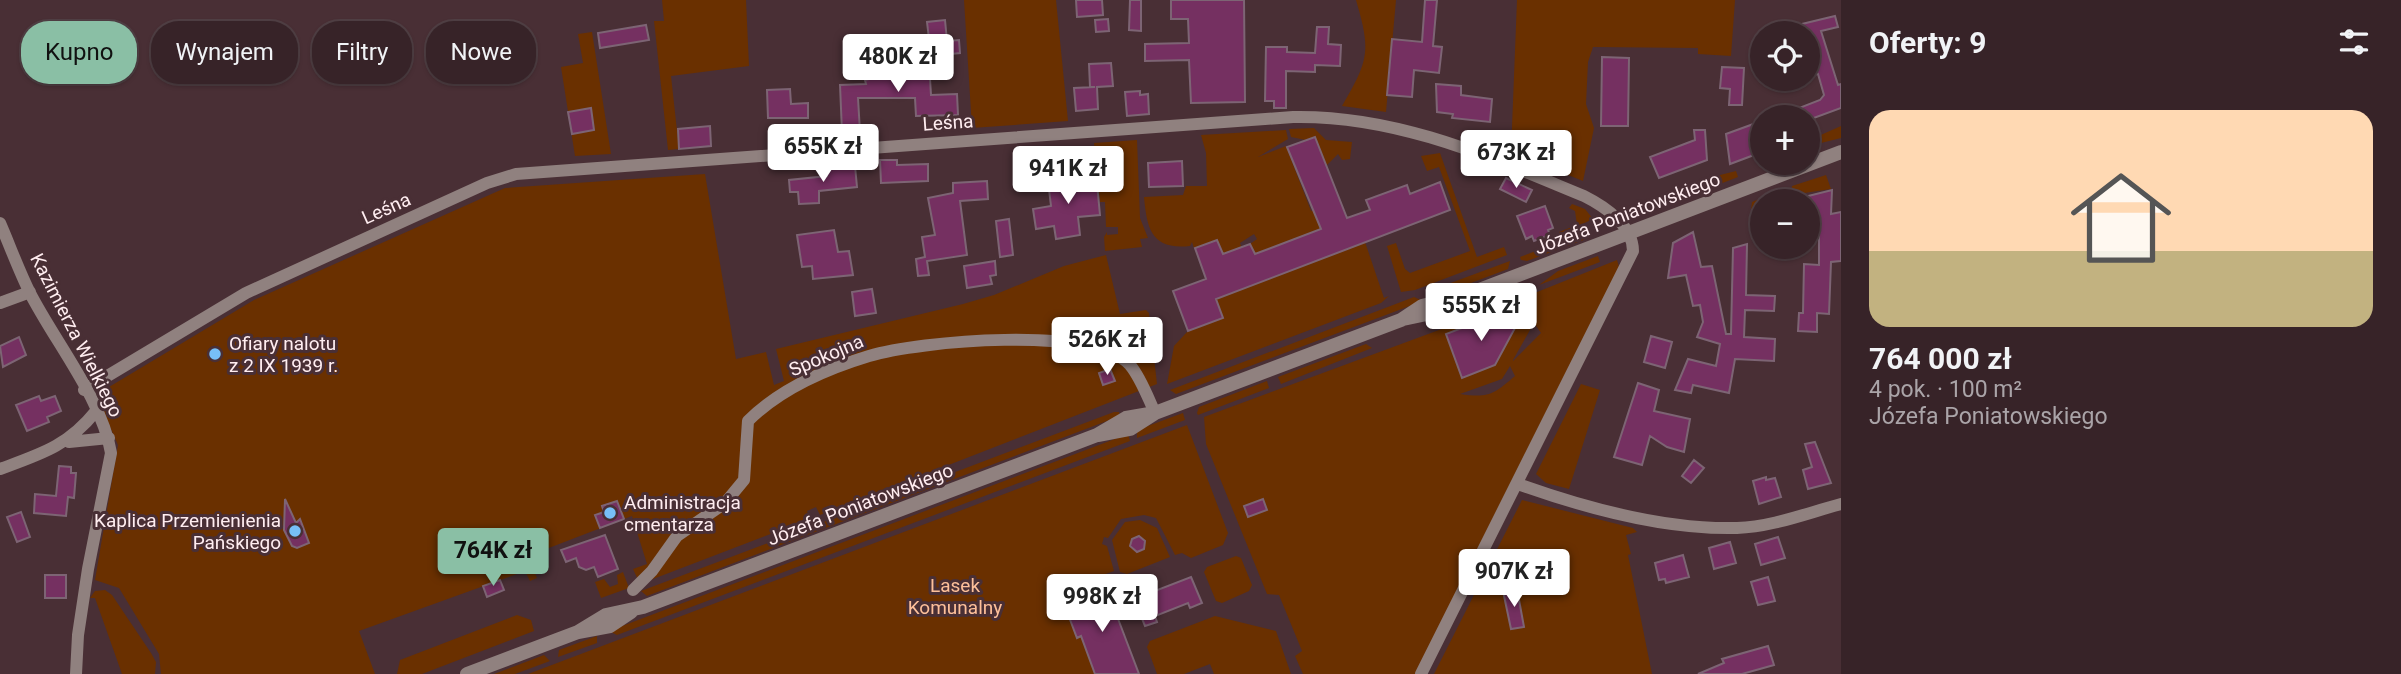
<!DOCTYPE html>
<html lang="pl">
<head>
<meta charset="utf-8">
<style>
  :root { --surface:#372328; --page:#3e2b30; --text:#f1f3f6; --muted:#aaa4a8; --line:#514045; --accent:#8abfa5 }
  body { margin:0; font-family:Roboto,sans-serif; background:var(--page); color:var(--text); height:100vh; display:flex; flex-direction:column; font-size:26px; white-space:nowrap }
  * { box-sizing:border-box; margin:0 }
  p { font-size:23px; color:var(--muted) }
  .icon { flex:none; width:38px; height:38px; fill:none; stroke:currentColor; stroke-width:2; stroke-linecap:round; stroke-linejoin:round }
  .map { position:relative; flex:1; overflow:hidden }
  .side { display:flex; flex-direction:column; background:var(--surface); width:560px }
  .side>* { flex:none }
  .banner { position:absolute; left:21px; top:21px; width:665px; height:63px; display:flex; gap:14px }
  .tools { position:absolute; left:1750px; top:21px; display:grid; gap:14px }
  .tools a { display:grid; place-items:center; width:70px; height:70px; border-radius:50%; background:var(--surface); box-shadow:0 2px 5px #0004,0 0 0 2px var(--line); font-size:35px }
  .price { position:absolute; translate:-50% -60px; padding:0 16px; border-radius:7px; background:#fff; color:#222; font-size:23px; line-height:46px; filter:drop-shadow(0 2px 4px #0008) }
  .price::after { content:''; position:absolute; left:50%; top:42px; width:21px; height:16px; margin-left:-10px; background:inherit; clip-path:polygon(0 0,100% 0,50% 100%) }
  .price.current { background:var(--accent); color:#111 }
  ul { padding:0; list-style:none }
  li { display:grid; align-content:center; gap:14px; height:371px; padding:0 28px }
  li+li { border-top:2px solid var(--line) }
  li span { display:grid; place-items:center; height:217px; border-radius:21px; color:#555 }
  li>.icon { margin-inline-start:auto }
  span .icon { width:126px; height:126px; fill:#fffc; stroke-width:1 }
  li b { font-size:30px }
  h2 { display:flex; justify-content:space-between; align-items:center; height:84px; padding:0 28px; font-size:30px }
  .chip { padding:0 24px; border-radius:28px; background:var(--surface); box-shadow:0 2px 5px #0004,0 0 0 2px var(--line); font-size:24px; line-height:63px }
  .chip.current { background:var(--accent); color:#111 }
  main { display:flex; flex:1; min-height:0 }
  .map>svg:first-child { display:block }
  .green { fill:#6a3000; fill-rule:evenodd }
  .building { fill:#753061; stroke:#7d6474; stroke-width:2 }
  .lines { fill:none; stroke-linecap:round; stroke-linejoin:round }
  .minor { stroke:#90817f; stroke-width:12 }
  .tertiary { stroke:#90817f; stroke-width:14 }
  .poi-dot { fill:#77bff7; stroke:#492f35; stroke-width:2.5 }
  .labels { text-anchor:middle; stroke-width:6; stroke-linejoin:round; paint-order:stroke }
  .street-label { font-size:19px; fill:#ffedf0; stroke:#492f35 }
  .poi-label { font-size:19px; fill:#ffedf0; stroke:#492f35; text-anchor:start }
  .park-label { font-size:19px; fill:#fec09a; stroke:#492f35 }
</style>
</head>
<body>
<main>
<div class="map">
<svg width="1841" height="674" viewBox="0 0 1841 674">
  <rect width="100%" height="100%" fill="#492f35"/>
  <path class="green" d="M662,0h84l3,66 -78,10 8,73 -11,1 -14,-129h10z
    M964,0h92l12,121 -96,7z
    M1356,0h40l-10,112 -44,-6c27,-46 29,-55 14,-106z
    M1517,0h218l-4,56 -33,-2v-6l-105,-1 -5,15 -2,42 8,24 -11,53 -72,-29z
    M592,32l19,122 -36,2 -14,-89 22,-4 -5,-29z
    M1841,126v12l-24,6 -3,-6z
    M1314,128l12,12 26,2 -2,17 -8,1 -4,-6 -12,12 -11,-29 -9,3 -15,-3 -2,-8z
    M1286,130l2,9 -30,18 28,-11 25,65 6,-2 8,19 -70,26 -5,-10 7,-5 -3,-5 -14,9 3,8 -16,14 -10,-25 -23,8 -2,-6 -2,4c-38,4 -43,-16 -46,-49l39,-2 3,-9h21l-1,-33 -5,-18z
    M1137,140l3,78 8,20 -8,1 2,8 -37,4 -1,-14 3,-5v3l11,-1v-7h-12l-1,-25h-5l-6,-59z
    M1440,153l37,104 27,-10 3,8 -92,35 -14,2 -14,-46 9,-3 9,26 5,4 60,-22 -31,-84 -12,4 -6,-15z
    M1736,171l2,6 -31,12 -2,-6 3,-5z
    M705,174l31,185 30,-7 8,33 10,-4 -8,-32 187,-45 31,-9 70,-29 42,-11 14,59 26,-4 3,3 8,71 -337,131 -4,-8 -9,4 3,8 -170,65 -7,-15 14,-5 -15,-48 -91,35 -2,6 -9,4 7,17 -7,3 -5,-10 -166,60 16,43h-214l-2,-20 -40,-66 -24,-8 23,-135 -16,-36 2,-19 150,-90 251,-112z
    M1826,175l5,14 -40,6 1,-9z
    M1691,187l3,7 -37,12 -9,-3z
    M1778,191l5,7 -21,3v5l-11,4 1,-8z
    M1572,204l13,5 8,10 -34,16v-3l18,-7 -2,-14 -6,-3z
    M1577,235l12,3 -62,23 -6,-1 -1,-3z
    M1365,242l19,56 5,-2 -8,7 -214,81 7,-38 13,-14 36,-14 -13,-33 26,6z
    M1598,256l2,6 -61,23 19,-14z
    M1617,260l2,7 -204,407h-112l-8,-18 7,-5 -23,-56 -12,-1 -61,-150 -2,-27 281,-104zM1534,323l7,10 -28,28v-1zM1510,366l5,10c-22,19 -27,22 -55,18l42,-15z
    M1510,261l-2,8 -74,28 3,-9z
    M1492,296l10,4 -53,19 -9,-4z
    M1414,297l9,4 -247,93 -6,-4z
    M1366,344l6,4 -91,36 -3,-7z
    M1267,381l2,7 -71,27 -1,-2 2,-6z
    M1581,384l19,6 -31,99 -23,-6 -10,-9z
    M1114,412h5l1,4 -473,180 -6,-5z
    M1183,413l2,7 -48,18v-8z
    M1187,425l41,108 -5,12 -32,13 -9,-5 -7,2 -19,-37 -12,-3 -23,4 -13,19 -4,-1 -2,7 5,2 7,25 -62,22 9,27 8,-3 8,21 4,-2 14,38h-567z
    M1128,434l2,7 -513,194 -8,-4z
    M1522,500l111,28 4,4 -11,3 5,19 -3,1 24,119h-218z
    M1140,520l17,8 13,29 -43,17 -7,-2 -8,-32 13,-18z
    M1236,556l5,2 11,27 -3,6 -27,12 -6,-2 -12,-29 3,-5z
    M623,572l6,16 -28,10 -6,-16 9,-3 6,8 8,-3 -1,-9z
    M105,590l7,5 39,58 5,9 -1,12h-33l-27,-76h-5l5,-7z
    M517,615l14,5 3,11 -112,43h-25l3,-14z
    M1215,616l61,15 15,43h-77l-4,-10 -26,10h-27l-10,-27 3,-6z
    M597,636v7l-39,14 1,-7z
    M544,655l6,6 -35,13h-21z"/>
  <path class="building" d="M1076,0h26l1,15 -26,2z
    M1130,0h11v31l-12,-1z
    M1171,0h73l1,102 -54,1 -2,-43 -44,1v-17l44,-1 -1,-24h-17z
    M1425,0h12l-4,46 9,1 -3,26 -25,-3 -2,27 -25,-2 5,-56 30,3z
    M1835,16l3,11 -17,4 17,54 3,-1v24l-30,11 -35,-2 44,-17 4,-5 -6,-21 -10,2v-43h-26l-1,-4z
    M1108,19l1,12 -13,1 -1,-12z
    M945,20l2,21 12,-1 1,13 -29,3 -4,-34z
    M646,25l3,15 -49,8 -2,-15z
    M1317,27h12l-1,17 13,1 -1,21 -25,-1v7l-29,-1v37h-12v-7h-9l1,-54h21v5l28,1z
    M928,46l3,49 26,-1 1,21 -42,1 -1,-18h-57l2,34h-18l-2,-47 26,-1 -1,-4 8,-2 43,-3 -2,-28z
    M1602,57l27,1 -1,68h-27z
    M1111,63l2,23 -16,1 1,22 -22,2 -2,-23 21,-1h-5l-1,-23z
    M1722,67l22,1 -2,37h-13l1,-16 -10,-1z
    M1436,84l25,2v9l31,4 -2,23 -38,-4 1,-4 -16,-2z
    M790,89l1,15 17,-1v15h-40l-1,-28z
    M1140,91v4l8,-1 1,20 -22,2 -2,-24z
    M591,108l3,22 -22,4 -4,-22z
    M1759,122l3,30 -32,12 -4,-30z
    M710,126l1,20 -32,3 -1,-20z
    M1694,130h11l2,30 -48,18 -9,-21 45,-17z
    M1315,137l32,81 23,-8 -4,-10 41,-15 3,9 30,-12 10,28 -234,89 7,19 -35,13 -15,-40 33,-12 -11,-31 22,-8 6,14 27,-10 5,10 66,-25 -34,-82z
    M880,160h17v5l31,-1v17l-47,2z
    M1182,161l1,25 -34,1 -1,-24z
    M855,166l2,21 -38,4v12l-20,1 -1,-12h-8l-1,-12 38,-4v-7z
    M1087,177l1,8 9,-1 3,31 -22,2 2,18 -24,4 -2,-13 -18,3 -3,-20 18,-3 -3,-25z
    M1506,178l26,12 -6,12 -26,-13z
    M987,181l1,18 -28,2 7,54 -40,6 2,14 -11,1 -2,-17 9,-2 -3,-20 13,-2 -7,-37 25,-5v-10z
    M1832,190l-1,24 10,-2v49l-10,1 -2,52 -12,-1v19l-19,-1 1,-18h4l1,-49 15,1v-46l-11,3v-26z
    M1545,206l8,22 -5,2 2,5 -16,6 -2,-5 -6,3 -9,-23z
    M1009,219l4,36 -13,2 -4,-36z
    M834,230l4,22 11,-1 4,24 -40,4 -1,-13 -10,1 -5,-32z
    M1693,232l8,35 11,-1 14,68h5l2,-86 14,-4 -1,51 29,1 -1,15 -29,-1 -1,27 31,2 -1,22 -39,-2 -6,34 -36,-8 -2,8 -16,-3 13,-31 28,7 4,-22 -23,-7 6,-15 -3,-17 -7,1 -7,-31 -18,3 5,-35z
    M995,261l1,14 -6,1 2,8 -25,4 -3,-22z
    M872,289l4,24 -21,3 -3,-24z
    M1509,310l6,18 -20,37 -33,13 -16,-44z
    M1651,336l21,6 -7,26 -21,-6z
    M19,337l7,18 -23,12 -3,-21z
    M1110,369l5,12 -12,4 -4,-12z
    M1638,383l21,7 -5,21 36,8 -6,33 -17,-5 -17,-11 -8,29 -28,-8z
    M39,396l2,5 14,-5 6,15 -14,6 2,5 -22,9 -11,-26z
    M1815,442l16,41 -23,6 -5,-19 9,-3 -7,-23z
    M1694,460l10,8 -13,15 -9,-7z
    M59,466l12,1v6h5l-2,25 -6,-1 -2,19 -32,-3 1,-19 21,2z
    M1766,477v3l9,-2 6,19 -22,7 -6,-23z
    M285,499l11,24 4,-4 9,24 -12,5 -5,-2 -8,-16z
    M1263,499l4,11 -19,7 -4,-11z
    M617,501l7,18 -24,9 -5,-13 9,-3 -2,-6z
    M21,512l9,25 -13,5 -10,-25z
    M605,535l13,34 -20,8 -4,-10 -8,3 -7,-3 -3,-9 -10,4 -5,-12z
    M1139,536l6,5 -1,8 -7,3 -7,-6 2,-7z
    M1778,537l7,21 -24,7 -6,-21z
    M1730,542l6,21 -22,6 -5,-21z
    M1683,555l6,22 -23,6 -1,-4 -6,1 -4,-17z
    M45,575h21v23h-21z
    M1191,577l11,26 -12,5 -2,-5 -33,13 2,6 -12,4 -11,-27z
    M1768,577l7,24 -17,4 -7,-23z
    M500,580l4,10 -17,7 -4,-11z
    M1106,588l6,15 27,71h-44l-14,-38 -4,2 -8,-21 3,-2 -5,-12z
    M1517,589l7,38 -13,2 -8,-38z
    M1768,646l6,19 -32,9h-44l26,-11 -2,-4z"/>
  <g class="lines">
    <path class="minor" d="M0,223c10,23 19,48 30,70 25,49 72,106 81,160l-23,116 -10,66 -2,39
      M0,303l30,-11
      M84,390l162,-97 241,-110 29,-9 777,-57c105,-2 196,40 291,79 22,11 49,30 49,55l-212,423
      M69,442l40,-4
      M0,469c41,-15 68,-23 96,-58
      M1518,484c67,24 146,46 219,44 35,-1 70,-15 104,-24
      M633,590l19,-19 25,-35 48,-33 19,-23 4,-59c31,-31 78,-52 121,-65 49,-15 225,-31 261,9 11,13 18,33 25,48"/>
    <path class="tertiary" d="M1403,319l38,-8 20,-14
      M1099,435l31,-6 25,-16
      M578,632l28,-17 37,-8 454,-172 29,-17 29,-5 246,-93 21,-14 44,-11 375,-143
      M467,674l111,-42 32,-6 21,-14"/>
  </g>
  <g class="poi-dot">
    <circle cx="215" cy="354" r="7"/>
    <circle cx="610" cy="513" r="7"/>
    <circle cx="295" cy="531" r="7"/>
  </g>
  <g class="labels">
    <g class="street-label">
      <text transform="translate(948 122) rotate(-4)" y="7">Leśna</text>
      <text transform="translate(386 208) rotate(-24)" y="7">Leśna</text>
      <text transform="translate(1627 213) rotate(-21)" y="7">Józefa Poniatowskiego</text>
      <text transform="translate(77 335) rotate(63)" y="7">Kazimierza Wielkiego</text>
      <text transform="translate(826 355) rotate(-23)" y="7">Spokojna</text>
      <text transform="translate(860 504) rotate(-21)" y="7">Józefa Poniatowskiego</text>
    </g>
    <g class="poi-label">
      <text x="229" y="350">Ofiary nalotu<tspan x="229" dy="22">z 2 IX 1939 r.</tspan></text>
      <text x="624" y="509">Administracja<tspan x="624" dy="22">cmentarza</tspan></text>
      <text x="281" y="527" text-anchor="end">Kaplica Przemienienia<tspan x="281" dy="22">Pańskiego</tspan></text>
    </g>
    <g class="park-label">
      <text x="955" y="592">Lasek<tspan x="955" dy="22">Komunalny</tspan></text>
    </g>
  </g>
</svg>
<div class="tools">
<a><svg class="icon" aria-label="locate" viewBox="0 0 24 24"><circle cx="12" cy="12" r="6"/><path d="M12 2v4M12 18v4M2 12h4M18 12h4"/></svg></a>
<a>+</a>
<a>−</a>
</div>
<b class="price" style="left:898px;top:94px">480K zł</b>
<b class="price" style="left:823px;top:184px">655K zł</b>
<b class="price" style="left:1516px;top:190px">673K zł</b>
<b class="price" style="left:1068px;top:206px">941K zł</b>
<b class="price" style="left:1481px;top:343px">555K zł</b>
<b class="price" style="left:1107px;top:377px">526K zł</b>
<b class="price current" style="left:493px;top:588px">764K zł</b>
<b class="price" style="left:1514px;top:609px">907K zł</b>
<b class="price" style="left:1102px;top:634px">998K zł</b>
<div class="banner">
<a class="chip current">Kupno</a>
<a class="chip">Wynajem</a>
<a class="chip">Filtry</a>
<a class="chip">Nowe</a>
</div>
</div>
<section class="side">
<h2>Oferty: 9<svg class="icon" aria-label="filters" viewBox="0 0 24 24"><path d="M4 7h16M4 17h16"/><circle cx="9" cy="7" r="2"/><circle cx="15" cy="17" r="2"/></svg></h2>
<ul>
<li><span style="background:linear-gradient(#ffd9b3 65%,#c2b280 0)"><svg class="icon" aria-label="home" viewBox="0 0 24 24"><path d="M3 11l9-7 9 7M6 9v11h12V9"/></svg></span><div><b>764 000 zł</b><p>4 pok. · 100 m²</p><p>Józefa Poniatowskiego</p></div></li>
</ul>
</section>
</main>
</body>
</html>
